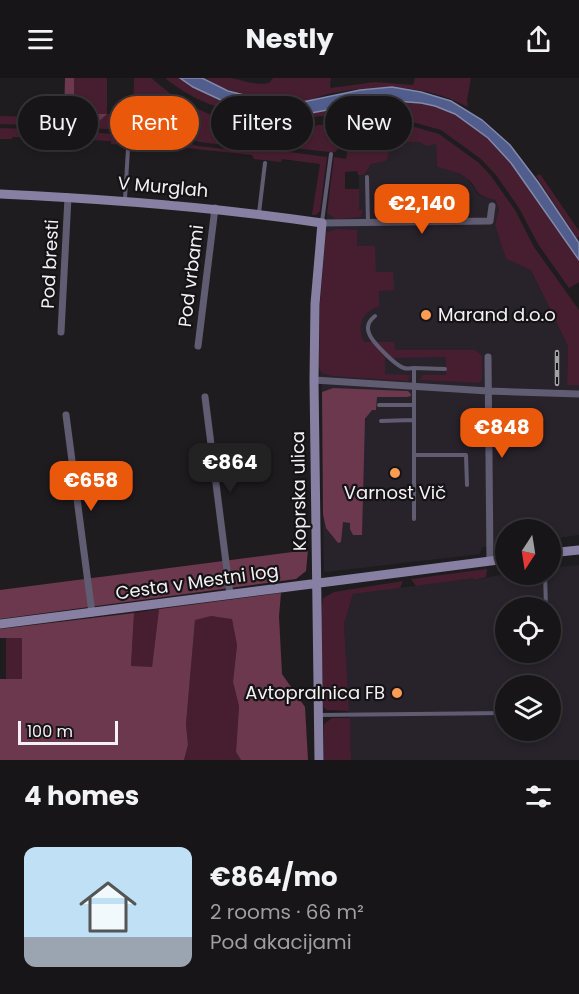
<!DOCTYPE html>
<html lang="en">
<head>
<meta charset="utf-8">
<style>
  :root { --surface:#171518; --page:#242225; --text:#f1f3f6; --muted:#9e9fa2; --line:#363437; --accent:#ea580c }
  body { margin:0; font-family:Poppins,sans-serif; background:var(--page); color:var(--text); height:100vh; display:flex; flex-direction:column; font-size:22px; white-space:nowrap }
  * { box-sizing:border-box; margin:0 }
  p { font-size:20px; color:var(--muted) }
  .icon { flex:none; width:33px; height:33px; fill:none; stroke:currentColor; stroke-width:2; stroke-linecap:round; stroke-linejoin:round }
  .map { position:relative; height:682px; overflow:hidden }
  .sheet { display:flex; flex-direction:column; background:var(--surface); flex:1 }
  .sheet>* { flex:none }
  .top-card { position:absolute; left:18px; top:18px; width:543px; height:54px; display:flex; gap:12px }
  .needle { width:39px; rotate:192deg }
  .controls { position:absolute; left:495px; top:441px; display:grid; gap:12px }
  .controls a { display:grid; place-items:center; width:66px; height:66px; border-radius:50%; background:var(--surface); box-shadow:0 3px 9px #0003,0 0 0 2px var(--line); font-size:30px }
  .scale { position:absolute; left:18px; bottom:15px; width:100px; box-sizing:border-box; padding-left:6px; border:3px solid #f3f1f4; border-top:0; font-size:16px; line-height:21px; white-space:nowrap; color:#f3f1f4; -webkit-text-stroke:4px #161317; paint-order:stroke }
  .price { position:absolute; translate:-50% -51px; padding:0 14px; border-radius:12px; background:var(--accent); color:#fff; font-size:20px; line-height:39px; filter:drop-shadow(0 2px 3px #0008) }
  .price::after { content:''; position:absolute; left:50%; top:36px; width:18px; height:14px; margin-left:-9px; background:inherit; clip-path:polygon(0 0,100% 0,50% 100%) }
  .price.active { background:#222; color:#fff }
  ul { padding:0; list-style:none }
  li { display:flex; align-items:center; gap:18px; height:150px; padding:0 24px }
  li span { display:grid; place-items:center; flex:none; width:168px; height:120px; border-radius:12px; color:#555 }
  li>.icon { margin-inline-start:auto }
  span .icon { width:72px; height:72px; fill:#fffc; stroke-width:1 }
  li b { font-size:26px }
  h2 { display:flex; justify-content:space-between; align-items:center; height:72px; padding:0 24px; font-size:26px }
  .pill { padding:0 21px; border-radius:27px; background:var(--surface); box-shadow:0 3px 9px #0003,0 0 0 2px var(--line); font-size:21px; line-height:54px }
  .pill.active { background:var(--accent); color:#fff }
  header { display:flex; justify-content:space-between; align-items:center; height:78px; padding:0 24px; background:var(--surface); font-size:27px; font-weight:700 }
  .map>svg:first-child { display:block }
  .built { fill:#28222b; fill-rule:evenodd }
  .green { fill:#471e30 }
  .forest { fill:#6b384d }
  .water { fill:#515d8c; stroke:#8289ab; stroke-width:1.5 }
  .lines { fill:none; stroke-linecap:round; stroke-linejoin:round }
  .lane { stroke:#605c72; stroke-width:4 }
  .street { stroke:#605c72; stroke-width:7 }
  .secondary { stroke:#8780a3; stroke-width:9 }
  .rail-casing { stroke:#a2a0a3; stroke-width:4.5 }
  .rail { stroke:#161317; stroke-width:2; stroke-dasharray:7; stroke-linecap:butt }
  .poi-dot { fill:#fc9d53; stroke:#161317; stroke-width:2 }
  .labels { text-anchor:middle; stroke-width:4.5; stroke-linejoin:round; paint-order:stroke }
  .street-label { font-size:18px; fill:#f3f1f4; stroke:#161317 }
  .poi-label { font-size:18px; fill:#f3f1f4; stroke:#161317; text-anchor:start }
</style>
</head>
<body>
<header><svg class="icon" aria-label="menu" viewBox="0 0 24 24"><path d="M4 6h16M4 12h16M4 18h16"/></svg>Nestly<svg class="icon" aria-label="share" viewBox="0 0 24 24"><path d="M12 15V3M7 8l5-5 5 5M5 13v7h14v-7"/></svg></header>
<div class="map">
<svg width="579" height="682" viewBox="0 0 579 682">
  <rect width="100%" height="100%" fill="#1f1c20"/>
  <path class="built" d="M421,64l15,2 1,23 16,4 14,7 13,18 14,4 5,7 -4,18 11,34 25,11 37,76 -1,39h12v150l-28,4 -1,-9h-44l-1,15 -23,2 -2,7 -154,18 -2,-1 -1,-56 45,-100 -35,-27 -11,4 -3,-25 1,-63 7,-91 36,-3 -4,1v-36h5l7,-11 15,-3 2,-4v-14z
    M579,487v195h-228l-7,-136 9,-30 121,-16 1,2 30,-6h45l1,-4 2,-2zM506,530h44v44h-44zM506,608h44v44h-44z"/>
  <path class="green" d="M74,0h33v36l26,1 1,-37h17l21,17 18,10 25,12 31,8 40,4 24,-1 8,-3h12l4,4 -2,15h4l7,-19 19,-12c-70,6 -138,13 -197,-35h15l13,9 30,14 42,12 61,-3 56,-10 39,3 14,3 20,8 33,24 23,25 68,97v22l-10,6 -31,-44 -19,-36 -23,-33 -15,-16 -40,-29 -32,-9 -21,-2 -26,2 -17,12 -2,11 -8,8h-6l-70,-8 -17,3 -43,-5 -24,-8 -99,-7 -76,-3v-8l64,2v2l10,-6z
    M205,0c8,0 17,0 25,0 14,2 24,8 39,5l4,-5h58l-1,8 1,2 44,-6 38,3 2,-7h56l-4,22 1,7c-41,-23 -90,-23 -135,-14 -12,2 -23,8 -35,9 -31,3 -67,-8 -93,-24z
    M388,46l20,1 31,9 40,29 12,13 24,34 19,37 45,63v75h-12l1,-39 -37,-76 -25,-11 -11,-34 4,-17 -4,-8c-22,-6 -13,-6 -26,-20 -8,-8 -22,-10 -32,-13l-1,-23 -10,2 -6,-4 -31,1 -1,14 -2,4 -15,3 -7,11h-6l-1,-4 -12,1v17h14v21h4l-2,7 -25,2 -9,-6 7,-56 12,2 3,-23 15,-11z
    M0,50l75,3 99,8 24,7 44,5 17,-3 68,9 -7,54 -4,4h-4l8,-51 -38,-5 -1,3 -27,-3 -2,-4 -102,-11v3l-39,-3v-3l-99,-4v2h-12z
    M540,96l39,57v7l-3,-1 -40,-61z
    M336,151l21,1v16h18l1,26h17l1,18 -15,1v15c-17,6 -23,20 -15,36h30l1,8h80l7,6v24l-3,3 -60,-3 4,-5h23v-18l-61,1v16l25,1 -2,6 -75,-5 -11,-3 -3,-6 1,-63 6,-71z
    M487,491l-1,8 -12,3v-2l-58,8 -5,-7z
    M403,503l-3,7 -47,6 -9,30 5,87 -22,-1 -3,-2 -1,-4 -2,-86 2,-20 11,-6z
    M159,531l-7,58h-21l3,-54z
    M211,538l21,2 5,27 -4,37 6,24 -3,46 5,8h-57l4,-15 -2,-21 9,-105z
    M6,560h16v41h-16z
    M332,640h18l1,42h-27v-36z"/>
  <path class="forest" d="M65,0h9v36h33l-10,9 -33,-3z
    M333,310l75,3 3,3v2l-4,1h-30l-1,13h-4l-7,9 -3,116h-9l-3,-6v-6l-7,-1 -2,20 -3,1 -12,-15 -3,-14 -1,-122z
    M308,472l-2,21 -10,8 -296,40v-29z
    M281,515l-2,23 3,58 23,33 3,53h-67l-5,-8 3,-46 -6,-24 4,-37 -5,-26 -21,-3 -16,4 -9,104 2,21 -4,15h-184v-81h22v-41h-22v-9l134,-16 -3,53 21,1 7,-58z"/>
  <path class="water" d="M180,0h22l26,13 48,12 17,1 67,-14 32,-3 29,5 30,9 31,19 28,25 28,37 41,61v17l-68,-97 -23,-25 -33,-24 -20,-8 -14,-3 -39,-3 -82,15h-21l-23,-4 -33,-10 -30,-14z"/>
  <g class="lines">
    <path class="lane" d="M367,99l1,46
      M125,121l3,-50
      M259,135l6,-50
      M322,144l9,-68
      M375,238c-5,4 -9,10 -6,17 2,8 27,33 35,35 3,1 7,0 10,0
      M379,327h34
      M381,343l32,-1
      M414,377h52l1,30
      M414,441v-151l31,1
      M545,496l1,34
      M319,637l187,-2"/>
    <path class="street" d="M322,145l168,-2 2,-15
      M61,254l7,-135
      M198,268l17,-138
      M488,279l2,204
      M314,302l174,11 91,3
      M205,319l25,197
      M66,337l26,198"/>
    <path class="secondary" d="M0,116c108,5 215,13 322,29l-7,81 -1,76 5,380
      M550,475l29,-3
      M0,546l506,-65"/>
    <defs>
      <path id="rail" d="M557,306v-32"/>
    </defs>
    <use href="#rail" class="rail-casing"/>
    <use href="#rail" class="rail"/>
  </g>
  <g class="poi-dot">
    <circle cx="426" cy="237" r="6"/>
    <circle cx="395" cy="395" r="6"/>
    <circle cx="397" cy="615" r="6"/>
  </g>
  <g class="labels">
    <g class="street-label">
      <text transform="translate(163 109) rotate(5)" y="6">V Murglah</text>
      <text transform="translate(50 186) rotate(-87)" y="6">Pod bresti</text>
      <text transform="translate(191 198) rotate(-83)" y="6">Pod vrbami</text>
      <text transform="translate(299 413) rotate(-91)" y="6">Koprska ulica</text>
      <text transform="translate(197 504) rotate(-8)" y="6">Cesta v Mestni log</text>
    </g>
    <g class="poi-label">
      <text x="438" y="243">Marand d.o.o</text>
      <text x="395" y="421" text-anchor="middle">Varnost Vič</text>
      <text x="385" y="621" text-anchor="end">Avtopralnica FB</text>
    </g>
  </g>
</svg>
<div class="controls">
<a><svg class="needle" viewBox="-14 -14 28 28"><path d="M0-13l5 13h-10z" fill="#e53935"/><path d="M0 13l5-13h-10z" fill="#9e9fa2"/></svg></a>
<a><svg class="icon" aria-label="locate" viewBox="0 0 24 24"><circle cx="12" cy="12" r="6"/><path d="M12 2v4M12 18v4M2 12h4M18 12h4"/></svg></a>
<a><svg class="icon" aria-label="layers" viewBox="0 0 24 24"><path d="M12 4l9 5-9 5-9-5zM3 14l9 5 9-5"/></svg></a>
</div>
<div class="scale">100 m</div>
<b class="price" style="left:422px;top:157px">€2,140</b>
<b class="price" style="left:502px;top:381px">€848</b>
<b class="price active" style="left:230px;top:416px">€864</b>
<b class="price" style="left:91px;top:434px">€658</b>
<div class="top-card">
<a class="pill">Buy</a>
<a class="pill active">Rent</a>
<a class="pill">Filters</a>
<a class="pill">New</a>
</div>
</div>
<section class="sheet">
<h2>4 homes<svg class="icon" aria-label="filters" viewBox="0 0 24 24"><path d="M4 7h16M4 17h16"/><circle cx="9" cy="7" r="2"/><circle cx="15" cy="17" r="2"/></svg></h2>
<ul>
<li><span style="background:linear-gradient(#bfe0f5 75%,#9aa5b1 0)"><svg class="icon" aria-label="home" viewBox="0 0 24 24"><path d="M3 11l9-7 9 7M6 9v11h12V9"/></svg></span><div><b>€864/mo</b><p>2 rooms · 66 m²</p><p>Pod akacijami</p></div></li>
</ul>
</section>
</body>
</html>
